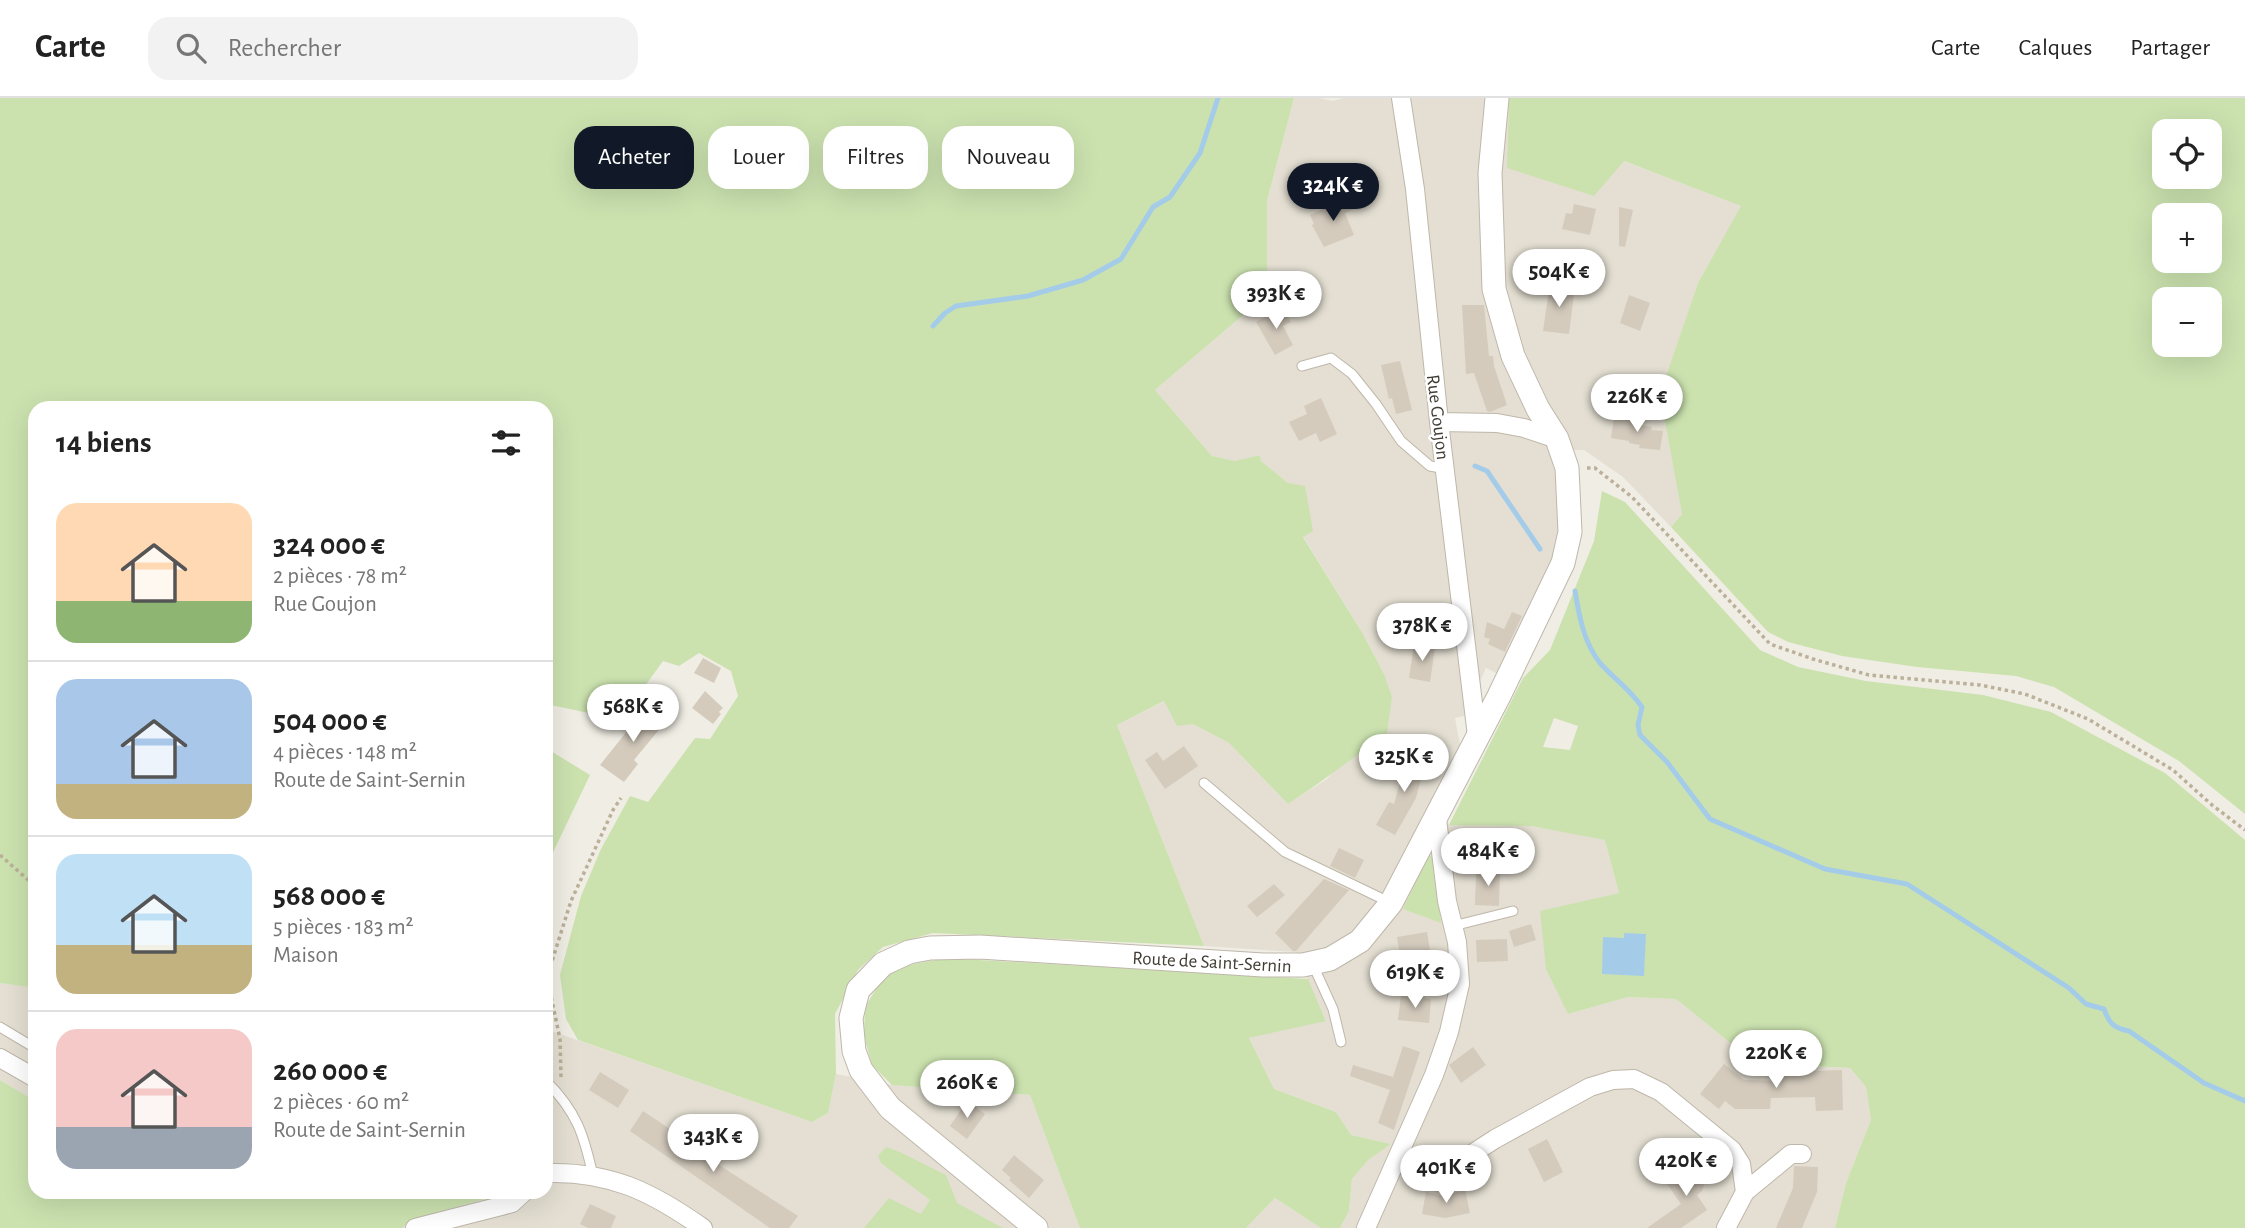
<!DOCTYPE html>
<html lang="fr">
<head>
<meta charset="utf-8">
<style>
  :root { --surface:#fff; --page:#f2f2f2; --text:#222; --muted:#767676; --line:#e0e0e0; --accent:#111827 }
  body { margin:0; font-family:"Alegreya Sans",sans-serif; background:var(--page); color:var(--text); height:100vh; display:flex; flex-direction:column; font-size:26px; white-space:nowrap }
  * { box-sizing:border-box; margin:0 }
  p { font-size:23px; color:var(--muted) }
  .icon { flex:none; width:38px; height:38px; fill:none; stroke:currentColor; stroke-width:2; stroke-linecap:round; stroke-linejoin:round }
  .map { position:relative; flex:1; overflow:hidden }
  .side { position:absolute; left:28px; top:303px; width:525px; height:798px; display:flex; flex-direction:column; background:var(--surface); border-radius:21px; box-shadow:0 7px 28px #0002 }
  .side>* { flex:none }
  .top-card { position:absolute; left:574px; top:28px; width:665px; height:63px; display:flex; gap:14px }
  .tools { position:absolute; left:2152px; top:21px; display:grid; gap:14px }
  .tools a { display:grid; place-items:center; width:70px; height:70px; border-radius:14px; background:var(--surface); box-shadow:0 7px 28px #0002; font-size:35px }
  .price { position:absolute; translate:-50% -60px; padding:0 16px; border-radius:24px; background:#fff; color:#222; font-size:23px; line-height:46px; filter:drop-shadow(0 2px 4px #0008) }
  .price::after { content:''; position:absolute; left:50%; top:42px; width:21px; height:16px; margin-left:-10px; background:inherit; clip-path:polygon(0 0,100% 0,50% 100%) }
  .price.current { background:var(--accent); color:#fff }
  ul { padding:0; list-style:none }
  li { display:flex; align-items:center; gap:21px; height:175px; padding:0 28px }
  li+li { border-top:2px solid var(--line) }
  li span { display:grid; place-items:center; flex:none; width:196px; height:140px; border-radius:21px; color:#555 }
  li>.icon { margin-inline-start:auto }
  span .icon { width:84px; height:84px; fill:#fffc; stroke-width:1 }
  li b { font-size:30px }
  h2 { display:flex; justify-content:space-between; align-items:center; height:84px; padding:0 28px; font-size:30px }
  .chip { padding:0 24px; border-radius:21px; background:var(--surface); box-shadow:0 7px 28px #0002; font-size:24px; line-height:63px }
  .chip.current { background:var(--accent); color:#fff }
  header { display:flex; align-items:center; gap:42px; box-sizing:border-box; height:98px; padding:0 35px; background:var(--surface); border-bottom:2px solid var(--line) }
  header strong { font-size:33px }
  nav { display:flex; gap:38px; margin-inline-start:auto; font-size:24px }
  .search { width:490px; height:63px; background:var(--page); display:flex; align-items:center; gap:18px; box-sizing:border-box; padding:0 24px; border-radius:21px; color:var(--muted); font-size:26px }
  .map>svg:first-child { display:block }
  .residential { fill:#e4dfd2 }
  .green { fill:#cbe2af; fill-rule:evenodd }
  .water { fill:#a4cce9 }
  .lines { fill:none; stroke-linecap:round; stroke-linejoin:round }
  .stream { stroke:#a4cce9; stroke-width:5 }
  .building { fill:#d4cbbd }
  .service-casing { stroke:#beb7aa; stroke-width:11 }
  .minor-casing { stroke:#beb7aa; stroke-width:20 }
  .tertiary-casing { stroke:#beb7aa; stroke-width:25 }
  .path { stroke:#bbb09a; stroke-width:3.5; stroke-dasharray:3.5 3.5; stroke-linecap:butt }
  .service { stroke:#fff; stroke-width:9 }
  .minor { stroke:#fff; stroke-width:18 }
  .tertiary { stroke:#fff; stroke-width:23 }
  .labels { text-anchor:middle; stroke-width:5; stroke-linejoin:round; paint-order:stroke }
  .street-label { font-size:19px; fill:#423d34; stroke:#fff }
</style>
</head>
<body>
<header>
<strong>Carte</strong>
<div class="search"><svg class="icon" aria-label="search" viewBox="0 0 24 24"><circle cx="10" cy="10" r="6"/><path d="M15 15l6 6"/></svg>Rechercher</div>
<nav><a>Carte</a><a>Calques</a><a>Partager</a></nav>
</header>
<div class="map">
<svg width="2245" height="1130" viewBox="0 0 2245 1130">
  <rect width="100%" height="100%" fill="#f0ede4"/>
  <path class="residential" d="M1294,0h25l14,3 11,-3h165l-1,70 115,-7 119,45 -44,77 -37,111 21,120 -11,13 -48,-50 -39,-27 -35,1 8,28 2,66 -61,129 -12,-6 -22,48 -9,2 5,27 -28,58 17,22 82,1 74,13 14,54 -79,19 28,102 60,-17 48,2 79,64 95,5 16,19 5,33 -25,63 -11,45h-495l9,-17 3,-32 15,-19 24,-16 -40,-9 -15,-23 -62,-23 -25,-51 77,-18 -31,-68 -91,-6 -87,-221 48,-24 28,23 36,19 59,61 39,-25 7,-8 50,-97 -21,-40 -60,-98 -15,-53 -27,-22 -1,-6 -25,6 -23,-5 -57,-66 94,-80 18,-23v-86z
    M0,885l35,5v113l-35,-21z
    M551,933l261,91 16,-9 8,-39 56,11 138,10 50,133h-678l11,-9 85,-24v-3h48v-121l7,4z
    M1275,1100l46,30h-75z"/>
  <path class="green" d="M0,0h1294l-27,103v86l-18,23 -94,80 57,66 23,5 25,-6 1,6 27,22 17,3 8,45 -10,6 60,97 21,40 8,23 -5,36c-33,24 -65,49 -99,71l-59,-61 -36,-19 -16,2 -13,-25 -47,24 87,221 -271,-13 -50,14 -25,23 -23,44 1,60 -8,39 -16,9 -234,-82 -12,-21 -6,-44 21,-79 20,-47 29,-53 18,6 47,-64 15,1 28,-43 -7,-25 -32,-18 -20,13 -16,-5 -39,54 -21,1 -57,-12v-296h-511v580l-35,-5z
    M1509,0h736v716l-66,-53 -125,-74 -38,-11 -99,-9 -75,-11 -54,-14 -20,-10 -97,-105 11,-13 -22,-120 38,-111 43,-77 -117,-45 -30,35 -87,-28zM2165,33h45v46h-45zM2165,117h45v46h-45zM2165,201h45v46h-45z
    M1602,393l23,11 135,148 38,17 68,14 117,14 68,17 114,61 80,67v388h-410l11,-45 25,-63 -5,-33 -16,-19 -95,-5 -79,-64 -48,-2 -60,17 -22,-45 -6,-58 79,-18 -14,-53 -74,-14 -82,-1 74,-147 27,-28 44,-109zM1554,620l24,8 -8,24 -27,-3z
    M546,650l44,27 -44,92z
    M1429,756l4,4 8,65 -38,-14z
    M945,860l363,21 18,42 -77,17 25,51 62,23 15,23 40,9 -23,16 -16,19 -3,32 -9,17h-19l-46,-30 -29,30h-166l-50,-133 -138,-10 -20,-20 -8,-29 1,-29 16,-26 18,-14z
    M0,982l35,21v91h463l1,3 -86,24 -11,9h-402z
    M886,1049l14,5 46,23 11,28 46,25h-139l25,-30 32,16 9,-14 -49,-37 -3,-7z"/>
  <path class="water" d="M1624,835l22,1 -2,42 -42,-2 1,-37 21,1z"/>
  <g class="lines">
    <path class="stream" d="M933,228l12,-13 11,-7 72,-10 55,-16 38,-21 32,-52 17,-10 30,-44 18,-55
      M1475,368l12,5 53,78
      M1575,493c4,25 9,52 25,72 14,16 28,24 42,44l-4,18 2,10 27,27 43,57 115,50 82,15 162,104 17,16 18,5c5,14 9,19 25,22l75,52 41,18"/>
  </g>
  <path class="building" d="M1349,99l5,12 -9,4 9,22 -30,12 -12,-22 2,-1 -4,-9z
    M1574,106l22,5 -6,26 -28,-6 4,-16 6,1z
    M1619,109l14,3 -8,37 -6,-1z
    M1550,185l25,3 -6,48 -26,-3z
    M1629,197l21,8 -10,28 -20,-8z
    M1462,207h22l5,51h4l1,10 13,39 -17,7 -3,-1 -13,-38 -8,1z
    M1282,209l9,15 -8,4 10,19 -18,10 -19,-33z
    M1400,263l12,49 -16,4 -4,-16 -3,1 -8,-34z
    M1321,300l16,36 -17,8 -4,-9 -17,8 -10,-19 18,-8 -3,-8z
    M1614,320l18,2v4l20,3 -1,3 12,1 -3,19 -21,-2 1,-3 -11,-2v-2l-18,-3z
    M1512,514l10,4 -17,36 -17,-8 2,-5 -6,-2 3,-15 17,7z
    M1414,547l21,3 -5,34 -21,-4z
    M703,560l18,10 -7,15 -20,-10z
    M705,593l18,17 -4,4 2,2 -8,10 -21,-16z
    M648,607l19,15 -33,40 4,4 -14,18 -24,-17z
    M1184,648l14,20 -33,23 -20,-29 12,-8 6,9z
    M1409,653l18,5 -11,42 -21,37 -19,-10 13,-23 5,2z
    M1339,750l25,12 -9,18 -25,-12z
    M1476,773l24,1 -1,34 -24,-1z
    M1324,781l25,11 -53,61h-3l-18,-18z
    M1274,786l11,11 -28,22 -10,-11z
    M1531,826l5,16 -22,7 -5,-16z
    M1427,834l6,36 -30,5 -6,-36z
    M1507,841l1,22 -31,1 -1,-22z
    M1401,898l30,3 -2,24 -31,-3z
    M1403,948l17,6 -26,78 -16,-7 12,-33 -40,-14 3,-11 40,12z
    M1473,949l13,18 -25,18 -12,-18z
    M1724,966l20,16 36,1 -1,-9 63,-2 1,40 -27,1 -1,-14 -44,1 -1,11h-35l-10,-8 -6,8 -19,-15z
    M600,974l29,18 -11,18 -29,-18z
    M967,1003l18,13 -18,25 -17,-13z
    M643,1013l27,18 -2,3 130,84 -9,12h-19l-140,-97z
    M1547,1041l16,33 -19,10 -16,-33z
    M1014,1057l30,25 -15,18 -20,-18 2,-2 -9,-8z
    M1702,1061l7,10 -7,22 -5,4 10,15 -26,18h-34l34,-24 -14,-20z
    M1794,1068l24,1 -1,25 -15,36h-26l17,-40z
    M1465,1092l5,23 -25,5 -23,-4 4,-22 17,4z
    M590,1106l26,12 -5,12h-23l-8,-4z"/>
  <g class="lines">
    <defs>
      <path id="service" d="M1302,268l29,-8 21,16 24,30 25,37 29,25 16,3
        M1204,685l81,69 104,50
        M1453,828l60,-15
        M1313,867l20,44 8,33
        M0,929l35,21
        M546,983c31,31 38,54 47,95"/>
      <path id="minor" d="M1401,0l14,91 24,233 38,314
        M1439,324l58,1 27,5 33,11
        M0,960l35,20
        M1397,1060l23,11 27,1 48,-31 95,-52 23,-7 21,-1 27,13 71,58 9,14 4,28 -19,36
        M546,1075c64,-2 106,19 157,55
        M1745,1094l46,-38h11
        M415,1130l86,-22 11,-3 12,-11
        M1366,1130l68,-153 15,-43 11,-48 -3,-42 -10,-41 -10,-82"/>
      <path id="tertiary" d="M1036,1130l-146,-120 -29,-38 -7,-19 -3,-33 7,-28 25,-26 26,-12 21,-4 50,-1 283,18h40l27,-6 30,-18 31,-38 108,-207 64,-133 7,-31 -3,-64 -10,-29 -19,-30 -25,-53 -19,-67 -4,-116 7,-75"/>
    </defs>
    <use href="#service" class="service-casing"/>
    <use href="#minor" class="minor-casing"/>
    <use href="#tertiary" class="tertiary-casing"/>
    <path class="path" d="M1587,370h8l37,29 138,147 43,15 56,16 111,10 45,9 63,25 85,51 39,35 33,25
      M0,757l35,31
      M561,979l-1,-38 -13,-62 24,-76 42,-91 8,-12"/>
    <use href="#service" class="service"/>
    <use href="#minor" class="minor"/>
    <use href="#tertiary" class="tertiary"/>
  </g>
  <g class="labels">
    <g class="street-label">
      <text transform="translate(1439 319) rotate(83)" y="7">Rue Goujon</text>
      <text transform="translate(1212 863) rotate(3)" y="7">Route de Saint-Sernin</text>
    </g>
  </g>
</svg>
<div class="tools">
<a><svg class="icon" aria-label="locate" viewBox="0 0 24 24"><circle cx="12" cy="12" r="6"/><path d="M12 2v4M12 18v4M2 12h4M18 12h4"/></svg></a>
<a>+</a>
<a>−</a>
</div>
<b class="price current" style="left:1333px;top:125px">324K €</b>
<b class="price" style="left:1559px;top:211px">504K €</b>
<b class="price" style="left:1276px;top:233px">393K €</b>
<b class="price" style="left:1637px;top:336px">226K €</b>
<b class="price" style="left:1422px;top:565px">378K €</b>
<b class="price" style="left:633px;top:646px">568K €</b>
<b class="price" style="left:1404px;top:696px">325K €</b>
<b class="price" style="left:1488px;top:790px">484K €</b>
<b class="price" style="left:1415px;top:912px">619K €</b>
<b class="price" style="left:1776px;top:992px">220K €</b>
<b class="price" style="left:967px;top:1022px">260K €</b>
<b class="price" style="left:713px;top:1076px">343K €</b>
<b class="price" style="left:1686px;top:1100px">420K €</b>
<b class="price" style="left:1446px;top:1107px">401K €</b>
<div class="top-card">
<a class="chip current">Acheter</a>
<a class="chip">Louer</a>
<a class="chip">Filtres</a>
<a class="chip">Nouveau</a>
</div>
<section class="side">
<h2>14 biens<svg class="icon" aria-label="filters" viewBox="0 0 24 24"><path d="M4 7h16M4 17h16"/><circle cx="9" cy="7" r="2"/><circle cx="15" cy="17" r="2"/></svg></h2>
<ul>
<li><span style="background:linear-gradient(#ffd9b3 70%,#8fb573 0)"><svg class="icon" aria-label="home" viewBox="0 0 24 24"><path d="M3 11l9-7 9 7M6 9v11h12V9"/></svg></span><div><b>324 000 €</b><p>2 pièces · 78 m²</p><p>Rue Goujon</p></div></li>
<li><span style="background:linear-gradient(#a9c7e8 75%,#c2b280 0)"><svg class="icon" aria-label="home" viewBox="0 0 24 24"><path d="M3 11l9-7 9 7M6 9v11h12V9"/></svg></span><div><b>504 000 €</b><p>4 pièces · 148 m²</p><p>Route de Saint-Sernin</p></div></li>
<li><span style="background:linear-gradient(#bfe0f5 65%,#c2b280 0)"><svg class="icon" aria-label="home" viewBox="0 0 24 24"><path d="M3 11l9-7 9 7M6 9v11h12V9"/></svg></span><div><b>568 000 €</b><p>5 pièces · 183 m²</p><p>Maison</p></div></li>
<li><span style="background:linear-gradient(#f6c9c9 70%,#9aa5b1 0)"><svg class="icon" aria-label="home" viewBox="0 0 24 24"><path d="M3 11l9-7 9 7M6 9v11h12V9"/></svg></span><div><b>260 000 €</b><p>2 pièces · 60 m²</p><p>Route de Saint-Sernin</p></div></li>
</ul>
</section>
</div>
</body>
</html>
